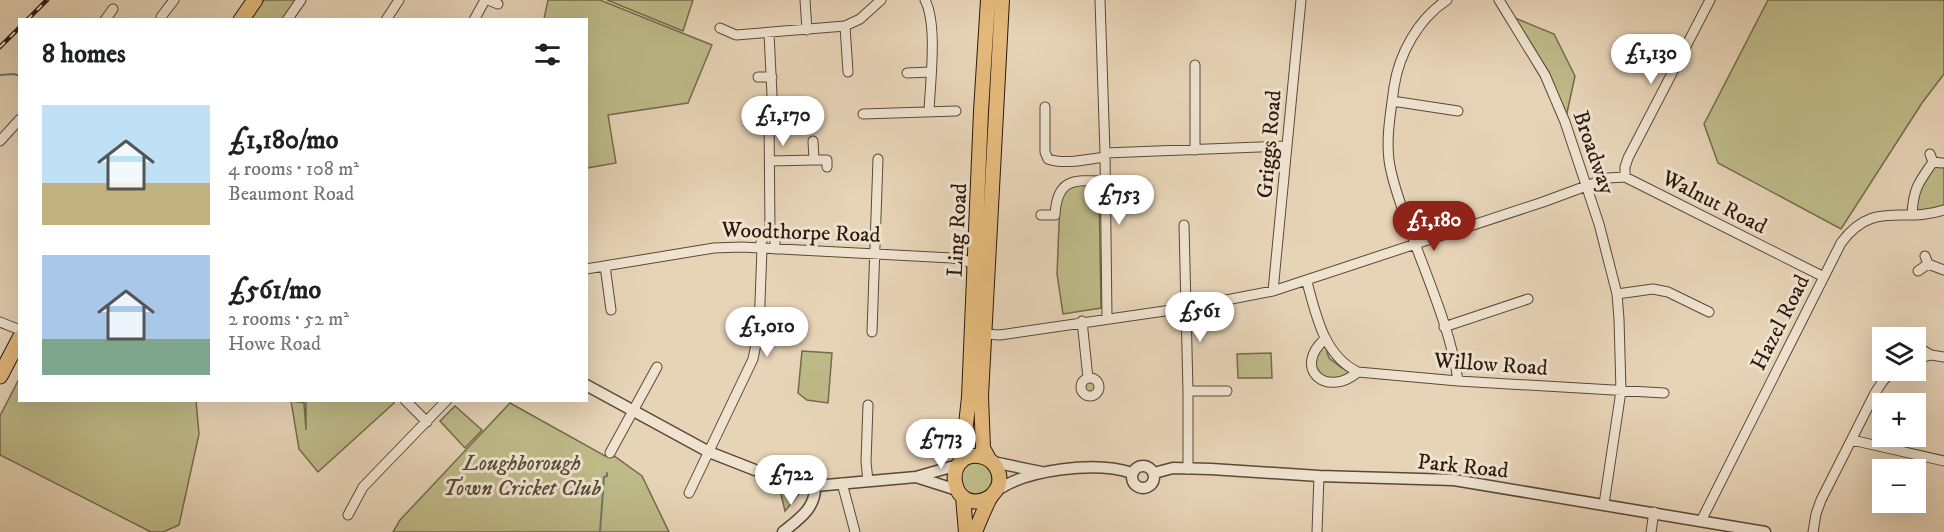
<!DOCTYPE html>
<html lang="en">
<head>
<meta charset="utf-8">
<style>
  :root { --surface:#fff; --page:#f6f6f6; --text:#202124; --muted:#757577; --accent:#8f2418 }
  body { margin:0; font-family:"IM FELL DW Pica",serif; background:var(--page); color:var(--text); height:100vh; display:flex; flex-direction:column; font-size:22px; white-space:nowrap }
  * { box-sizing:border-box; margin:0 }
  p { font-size:20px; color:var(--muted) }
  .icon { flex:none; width:33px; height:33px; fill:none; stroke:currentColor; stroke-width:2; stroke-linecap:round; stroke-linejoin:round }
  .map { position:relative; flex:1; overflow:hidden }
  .side { position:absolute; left:18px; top:18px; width:570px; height:384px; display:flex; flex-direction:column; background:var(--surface); border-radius:0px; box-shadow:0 6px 24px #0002 }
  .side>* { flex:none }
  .tools { position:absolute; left:1872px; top:327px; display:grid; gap:12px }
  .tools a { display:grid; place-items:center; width:54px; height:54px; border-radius:0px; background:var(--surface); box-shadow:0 6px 24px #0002; font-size:30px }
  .price { position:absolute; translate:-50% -51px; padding:0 14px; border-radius:21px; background:#fff; color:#222; font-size:20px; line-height:39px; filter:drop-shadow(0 2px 3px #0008) }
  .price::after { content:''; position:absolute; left:50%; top:36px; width:18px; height:14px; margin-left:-9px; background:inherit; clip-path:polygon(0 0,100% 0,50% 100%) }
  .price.on { background:var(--accent); color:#fff }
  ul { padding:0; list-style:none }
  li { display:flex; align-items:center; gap:18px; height:150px; padding:0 24px }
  li span { display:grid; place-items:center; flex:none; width:168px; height:120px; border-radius:0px; color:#555 }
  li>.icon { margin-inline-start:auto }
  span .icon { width:72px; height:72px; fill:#fffc; stroke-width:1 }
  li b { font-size:26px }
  h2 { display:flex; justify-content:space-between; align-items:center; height:72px; padding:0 24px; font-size:26px }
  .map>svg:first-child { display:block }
  .green { fill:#bebb89; stroke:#756a4c; stroke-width:1.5 }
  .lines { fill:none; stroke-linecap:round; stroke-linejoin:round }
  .stream { stroke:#6c786d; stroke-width:2 }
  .minor-casing { stroke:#5b4838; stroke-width:11 }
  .tertiary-casing { stroke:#5b4838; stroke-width:13 }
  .primary-casing { stroke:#2c190e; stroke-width:16 }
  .trunk-casing { stroke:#2c190e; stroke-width:17 }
  .minor { stroke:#efe3d0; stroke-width:9 }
  .tertiary { stroke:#efe3d0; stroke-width:10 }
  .primary { stroke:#e4ba7c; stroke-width:14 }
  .trunk { stroke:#e4ba7c; stroke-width:15 }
  .rail-casing { stroke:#2c190e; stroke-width:4.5 }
  .rail { stroke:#efe3d0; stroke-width:2; stroke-dasharray:7; stroke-linecap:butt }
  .labels { text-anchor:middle; stroke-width:6; stroke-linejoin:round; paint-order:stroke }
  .street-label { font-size:22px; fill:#2c190e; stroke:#efe3d0 }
  .park-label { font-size:22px; font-style:italic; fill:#584a33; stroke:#efe3d0 }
</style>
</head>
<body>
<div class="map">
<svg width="1944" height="532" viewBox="0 0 1944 532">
  <rect width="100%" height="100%" fill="#e7d4b7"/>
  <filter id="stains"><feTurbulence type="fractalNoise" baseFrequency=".00333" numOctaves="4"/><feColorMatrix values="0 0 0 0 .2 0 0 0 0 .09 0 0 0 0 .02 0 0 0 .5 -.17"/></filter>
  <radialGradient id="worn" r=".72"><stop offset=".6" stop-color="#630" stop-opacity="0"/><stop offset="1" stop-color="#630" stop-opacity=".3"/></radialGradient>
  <path class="green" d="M264,0h33l-14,19 -35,1z
    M548,0h52l112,45 -24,58 -80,12 8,48 -29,5 -1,-148 -42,-1z
    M607,0h86l-10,31z
    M1768,0h176v74l-22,29 -81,126 -123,-66 -14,-39z
    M1510,16l44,18 21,42 -10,46z
    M1933,162l11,2v46l-32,5 1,-21z
    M1075,185l22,1 2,4 2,118 -38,6 -6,-40 3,-74 3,-8z
    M1319,344l10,1 -2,7 2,6 13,10 5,-1 11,5 -24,12 -18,-11 -3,-20z
    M802,351l30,2 -4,50 -21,-3 -9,-7z
    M1271,353l1,25h-34l-1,-24z
    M1081 387a9 9 0 1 1 18 0a9 9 0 1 1-18 0Z
    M19,379l1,21 176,1 3,33 -20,91 -16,7h-12l-151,-77v-39z
    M393,400l1,3 -76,69 -19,-23 -8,-48 13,2 2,27v-28l-3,-1z
    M510,403l95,53 5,-3 32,23 27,56h-276l7,-12z
    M455,406l27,24 -17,18 -25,-27z
    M960 478a16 16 0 1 1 32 0a16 16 0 1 1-32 0Z
    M780,490l19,4 -14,17z"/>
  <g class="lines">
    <path class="stream" d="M0,75l14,-1 6,2
      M386,400l4,1
      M600,532l4,-55 3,-1v-3"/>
    <defs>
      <path id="minor" d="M488,0l10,4
        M805,0l2,30
        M925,0c13,25 5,83 4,112
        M1100,0l5,153 2,165
        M1447,0c-29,19 -48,54 -53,87 -3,24 -8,49 -5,73 3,23 12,44 19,65 17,47 44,108 50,156
        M1499,0l46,75 20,47 34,102 18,70 2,25 2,72 -17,113
        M161,17l13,-17
        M105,20l8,-11
        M287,20l14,-20
        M386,20l13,-20
        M474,20l11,-20
        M845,26l3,46
        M720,28l16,7 109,-9 15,-7 21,-19
        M769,33l3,62
        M907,73l24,-1
        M758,77h14
        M1392,101l66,10
        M1045,107v45l3,7c17,6 40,0 57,-2
        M863,114l93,-3
        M769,116l1,115
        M0,141l20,-22
        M813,141l1,19h13v7
        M1195,150v-85
        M1105,153l182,-7
        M1930,154l3,8 9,1
        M770,161l44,-1
        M1625,177v-10l3,-9 82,-158
        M1041,215h14c2,-37 19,-35 50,-34
        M1912,215c1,-25 6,-32 21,-53
        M1184,225l4,166v78
        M759,248l6,-15 5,-2 5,8v10
        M1928,264l16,6
        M605,266l6,44
        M586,269l128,-21 28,-1 210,11 13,2 10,6
        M1918,271l10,-7 -3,-8
        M1307,282c9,33 17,74 51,90l100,9 206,12
        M1273,291l28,-291
        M1617,294l36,-5 15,3 41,20
        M1082,321l6,57
        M0,322l20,8
        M1444,327l84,-28
        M759,329l24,2
        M872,332l6,-173
        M984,334l16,1 185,-27 88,-17 270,-89 65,-24 17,-1 199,100
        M1325,339c-33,29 1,60 33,33
        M1916,346l15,9
        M1916,359l15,-4 13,2
        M1081 387a9 9 0 1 1 18 0a9 9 0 1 1-18 0Z
        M1188,391h39
        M405,400l22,22
        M868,405l-2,57 2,19
        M1852,440l92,21
        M610,453l47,-86
        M842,483l13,49
        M689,493l64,-134 6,-30 3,-81
        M348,515l15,-28 84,-87
        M1701,521l140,-278c32,-44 61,-19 103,-33
        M1317,532l2,-56
        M1651,532l3,-20
        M1813,532l3,-18 5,-14 54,-107 8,-12 10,-11"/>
      <path id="tertiary" d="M586,385l123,67 46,18 60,16 101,-9 42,-12
        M993,462l48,10
        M1132 477a11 11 0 1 1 22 0a11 11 0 1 1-22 0Z
        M1154,473l19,-5 38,1 108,7 135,4 311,52
        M916,477l41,13
        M995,492c30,-23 102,-31 137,-19
        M783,532c16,-13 33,-24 32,-46"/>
      <path id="primary" d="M989,459l-6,-11 -2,-52 21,-396
        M962,461l7,-64 12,-286 7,-111
        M963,497l3,35
        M975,532c4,-10 8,-20 13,-30 2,-6 7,-9 10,-15 5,-14 -4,-29 -19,-31 -39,-4 -28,63 11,41"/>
      <path id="trunk" d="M241,20l14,-20
        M0,376l20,-38"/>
    </defs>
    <use href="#minor" class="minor-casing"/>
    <use href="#tertiary" class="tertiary-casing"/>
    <use href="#primary" class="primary-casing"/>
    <use href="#trunk" class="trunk-casing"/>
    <use href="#minor" class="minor"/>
    <use href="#tertiary" class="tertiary"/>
    <use href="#primary" class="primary"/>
    <use href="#trunk" class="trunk"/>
    <defs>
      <path id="rail" d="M27,20l20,-20
        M0,47l20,-20"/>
    </defs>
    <use href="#rail" class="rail-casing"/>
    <use href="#rail" class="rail"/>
  </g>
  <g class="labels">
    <g class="street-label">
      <text transform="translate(1268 144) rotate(-85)" y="8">Griggs Road</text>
      <text transform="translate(1595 152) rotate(71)" y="8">Broadway</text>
      <text transform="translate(1715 201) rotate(27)" y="8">Walnut Road</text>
      <text transform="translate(956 230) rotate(-87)" y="8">Ling Road</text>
      <text transform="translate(801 231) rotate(2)" y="8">Woodthorpe Road</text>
      <text transform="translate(1779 322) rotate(-63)" y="8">Hazel Road</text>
      <text transform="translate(1491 363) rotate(4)" y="8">Willow Road</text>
      <text transform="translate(1463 465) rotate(6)" y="8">Park Road</text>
    </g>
    <g class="park-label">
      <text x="522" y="470">Loughborough<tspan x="522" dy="25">Town Cricket Club</tspan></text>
    </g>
  </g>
  <rect width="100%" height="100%" filter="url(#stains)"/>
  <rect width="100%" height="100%" fill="url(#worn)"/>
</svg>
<div class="tools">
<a><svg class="icon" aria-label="layers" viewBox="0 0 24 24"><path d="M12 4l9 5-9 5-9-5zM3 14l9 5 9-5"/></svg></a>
<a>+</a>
<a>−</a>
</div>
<b class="price" style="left:1651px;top:85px">£1,130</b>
<b class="price" style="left:783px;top:147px">£1,170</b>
<b class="price" style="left:1119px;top:226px">£753</b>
<b class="price on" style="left:1434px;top:252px">£1,180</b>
<b class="price" style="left:1200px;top:343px">£561</b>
<b class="price" style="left:767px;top:358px">£1,010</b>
<b class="price" style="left:941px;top:470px">£773</b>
<b class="price" style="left:791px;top:506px">£722</b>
<section class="side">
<h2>8 homes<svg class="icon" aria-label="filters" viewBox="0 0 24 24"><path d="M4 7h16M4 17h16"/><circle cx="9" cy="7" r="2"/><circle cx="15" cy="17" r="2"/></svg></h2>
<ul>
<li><span style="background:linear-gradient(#bfe0f5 65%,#c2b280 0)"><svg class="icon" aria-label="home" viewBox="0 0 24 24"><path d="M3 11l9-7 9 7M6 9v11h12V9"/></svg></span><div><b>£1,180/mo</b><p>4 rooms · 108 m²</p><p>Beaumont Road</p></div></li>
<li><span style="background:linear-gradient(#a9c7e8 70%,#7fa58c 0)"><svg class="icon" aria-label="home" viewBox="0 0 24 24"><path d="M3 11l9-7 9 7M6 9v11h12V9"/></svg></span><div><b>£561/mo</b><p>2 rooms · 52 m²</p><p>Howe Road</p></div></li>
</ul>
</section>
</div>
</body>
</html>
